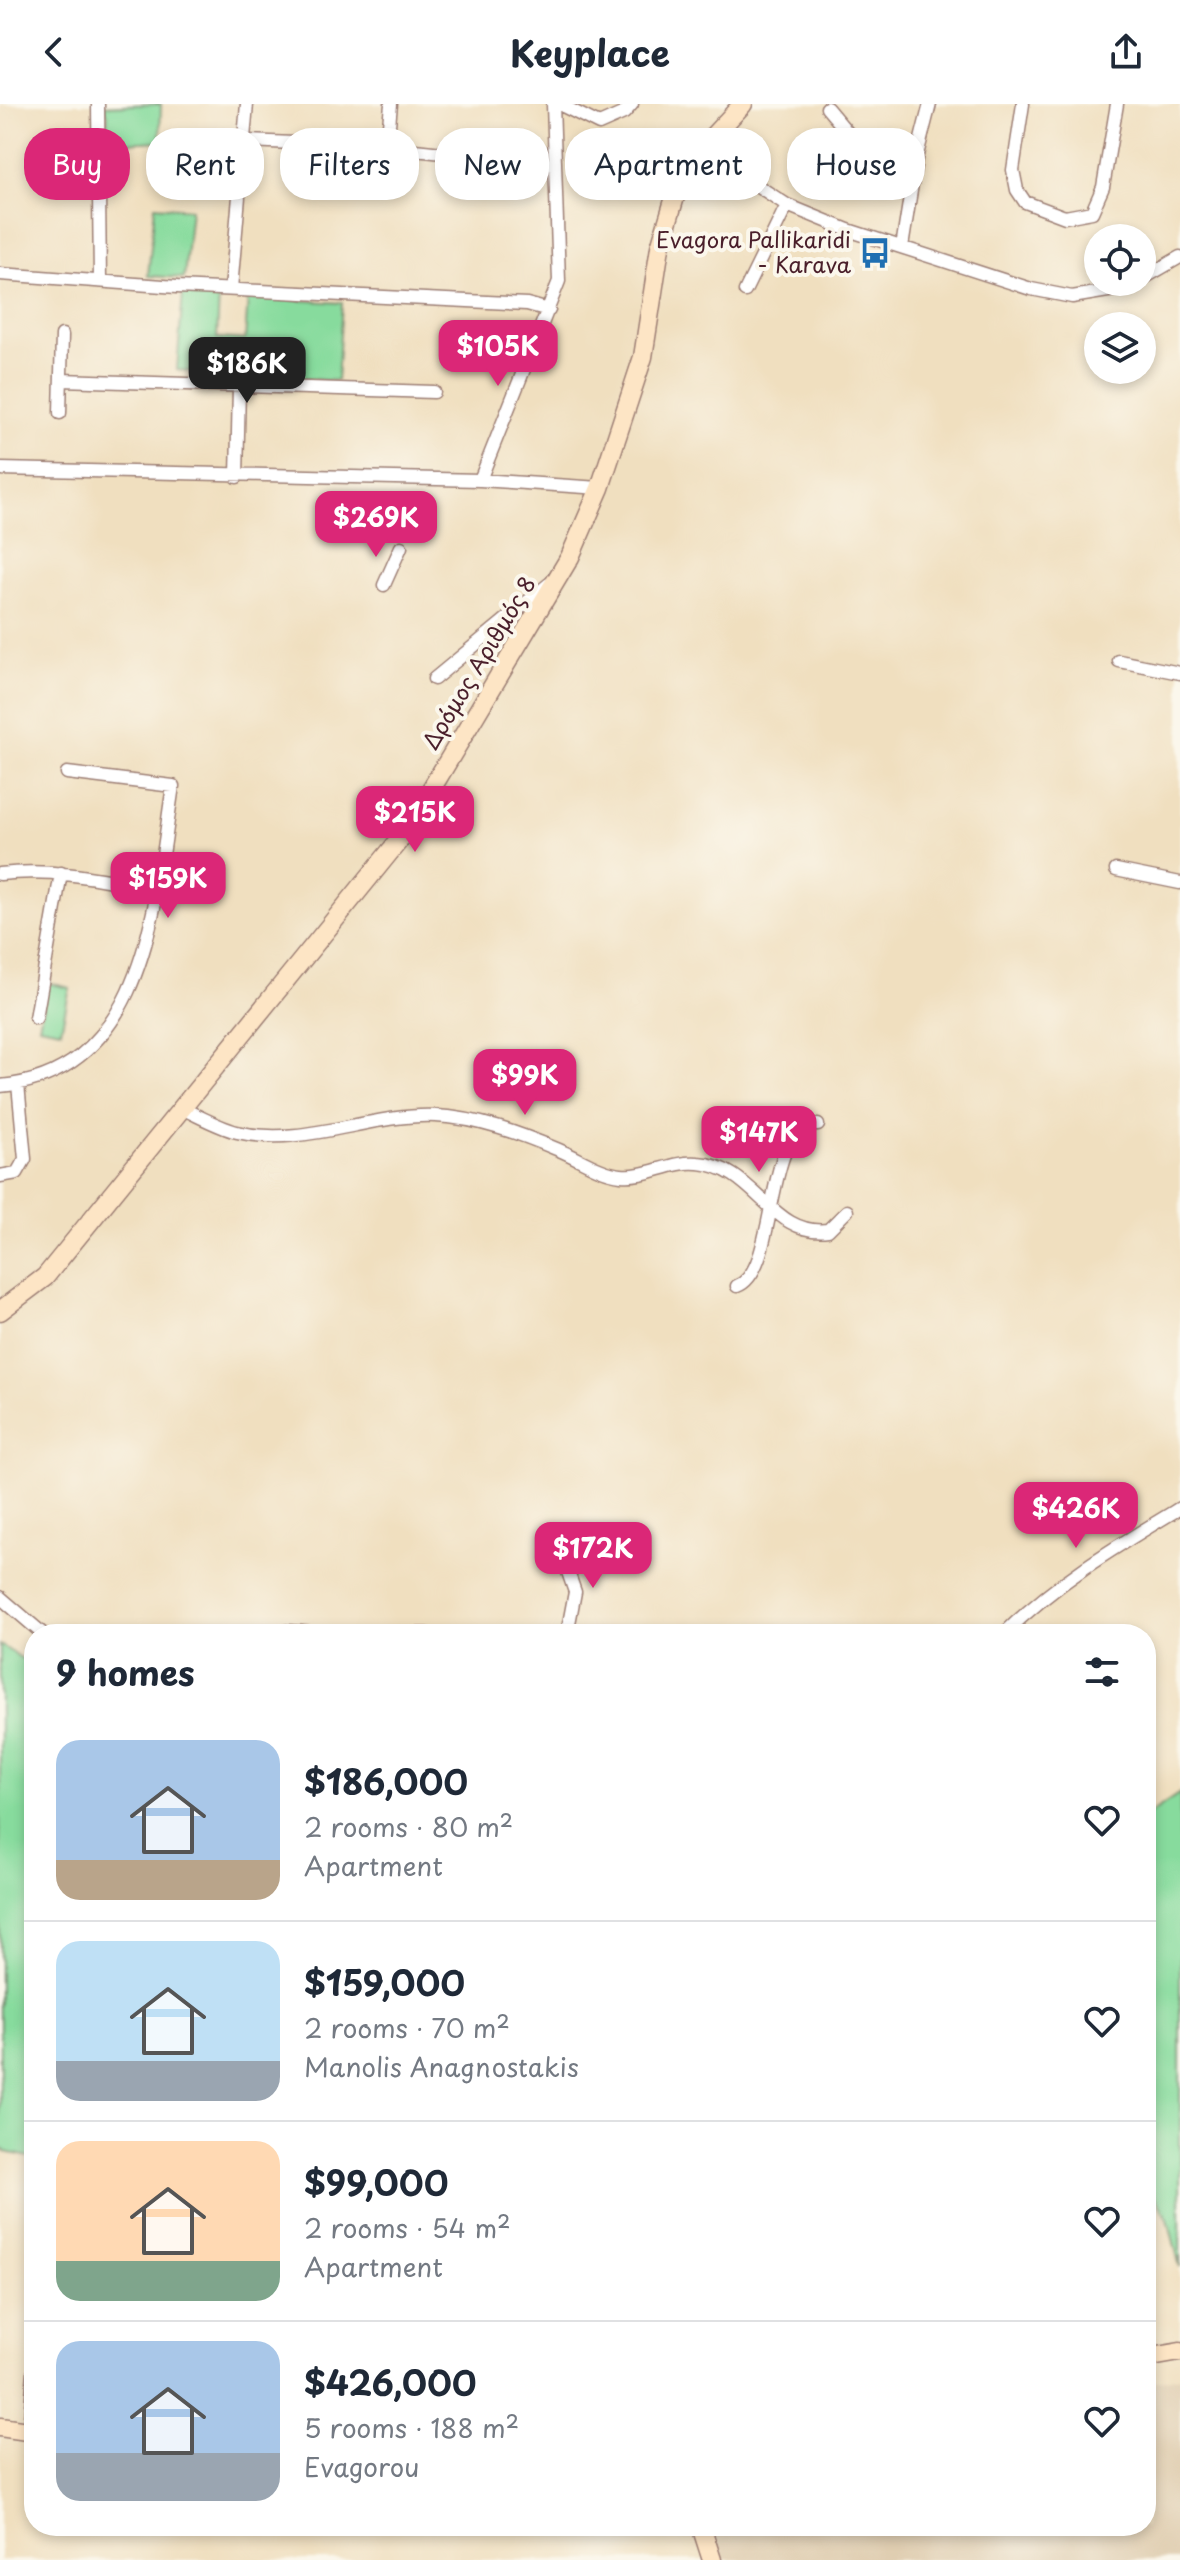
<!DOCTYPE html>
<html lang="en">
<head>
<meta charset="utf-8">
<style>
  :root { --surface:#fff; --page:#f2f2f3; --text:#1f2937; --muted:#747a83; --line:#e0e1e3; --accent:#db2777 }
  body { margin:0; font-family:"Playpen Sans",sans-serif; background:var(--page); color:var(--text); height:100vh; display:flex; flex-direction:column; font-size:30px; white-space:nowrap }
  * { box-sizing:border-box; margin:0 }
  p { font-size:26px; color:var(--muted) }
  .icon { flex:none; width:44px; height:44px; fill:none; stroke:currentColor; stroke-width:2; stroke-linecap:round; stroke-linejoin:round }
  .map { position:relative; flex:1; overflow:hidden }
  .sheet { position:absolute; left:24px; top:1520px; width:1132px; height:912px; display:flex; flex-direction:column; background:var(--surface); border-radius:32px; box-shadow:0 4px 12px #0003 }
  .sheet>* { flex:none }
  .banner { position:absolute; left:24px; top:24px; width:1132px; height:72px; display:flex; gap:16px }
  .buttons { position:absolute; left:1084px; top:120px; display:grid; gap:16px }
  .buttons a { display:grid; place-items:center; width:72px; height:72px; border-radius:50%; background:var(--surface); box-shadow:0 4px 12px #0003; font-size:40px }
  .price { position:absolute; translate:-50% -68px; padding:0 18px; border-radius:16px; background:var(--accent); color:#fff; font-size:26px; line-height:52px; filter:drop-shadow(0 2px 4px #0008) }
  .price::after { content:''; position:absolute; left:50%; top:48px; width:24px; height:18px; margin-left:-12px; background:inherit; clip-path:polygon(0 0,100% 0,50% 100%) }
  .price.current { background:#222; color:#fff }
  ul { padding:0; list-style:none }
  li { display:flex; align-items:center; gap:24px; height:200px; padding:0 32px }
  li+li { border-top:2px solid var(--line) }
  li span { display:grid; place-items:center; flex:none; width:224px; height:160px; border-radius:24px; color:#555 }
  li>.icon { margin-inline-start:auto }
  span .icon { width:96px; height:96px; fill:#fffc; stroke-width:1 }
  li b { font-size:34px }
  h2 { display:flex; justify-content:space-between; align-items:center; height:96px; padding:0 32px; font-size:34px }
  .chip { padding:0 28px; border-radius:32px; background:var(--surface); box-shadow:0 4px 12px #0003; font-size:28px; line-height:72px }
  .chip.current { background:var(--accent); color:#fff }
  header { display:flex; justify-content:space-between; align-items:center; height:104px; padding:0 32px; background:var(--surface); font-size:36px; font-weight:700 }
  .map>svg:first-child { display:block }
  .built { fill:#e0ceb1 }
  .green { fill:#87db9d; stroke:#687d64; stroke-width:2 }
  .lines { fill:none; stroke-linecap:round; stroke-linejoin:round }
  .street-casing { stroke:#9d7f75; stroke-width:15 }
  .secondary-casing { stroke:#9d7f75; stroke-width:21 }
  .street { stroke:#fff; stroke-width:12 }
  .secondary { stroke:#fde5c5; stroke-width:18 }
  .labels { text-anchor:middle; stroke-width:8; stroke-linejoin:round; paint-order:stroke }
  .poi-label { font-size:22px; fill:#4a1f2b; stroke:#fbf7ec; text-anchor:end }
  .street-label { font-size:22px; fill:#4a1f2b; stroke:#fbf7ec }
</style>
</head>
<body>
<header><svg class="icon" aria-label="back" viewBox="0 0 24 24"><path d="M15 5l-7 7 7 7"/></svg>Keyplace<svg class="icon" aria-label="share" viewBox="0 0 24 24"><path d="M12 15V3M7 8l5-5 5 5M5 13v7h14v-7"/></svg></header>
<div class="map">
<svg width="1180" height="2456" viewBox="0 0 1180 2456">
  <rect width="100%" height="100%" fill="#fbf7ec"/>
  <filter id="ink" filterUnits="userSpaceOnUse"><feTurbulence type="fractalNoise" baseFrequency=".0125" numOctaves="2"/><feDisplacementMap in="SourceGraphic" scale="16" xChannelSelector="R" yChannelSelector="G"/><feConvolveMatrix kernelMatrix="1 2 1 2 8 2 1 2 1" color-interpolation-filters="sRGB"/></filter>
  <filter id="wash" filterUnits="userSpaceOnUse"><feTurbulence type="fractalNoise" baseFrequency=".006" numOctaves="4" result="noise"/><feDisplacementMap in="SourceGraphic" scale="32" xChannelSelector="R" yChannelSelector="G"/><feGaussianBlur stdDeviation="1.8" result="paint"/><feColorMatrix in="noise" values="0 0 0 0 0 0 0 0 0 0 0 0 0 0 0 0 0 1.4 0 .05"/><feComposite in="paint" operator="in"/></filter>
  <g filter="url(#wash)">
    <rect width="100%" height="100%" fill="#f0dfbf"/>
    <path class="built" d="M1180,2272v184h-461l-3,-6 -5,-28h435v-143z"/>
    <path class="green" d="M161,0l-1,37 -56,3 4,-29 -5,-9z
      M155,102l36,3 -7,69 -36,-2z
      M183,188l36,2 -2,44 28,2 3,-43 94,6 -5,78 -160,-11z
      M48,879l22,5 -9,42 -22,-4z
      M0,1541l34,21v492l-28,-6 -6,-5z
      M1180,1689v474l-12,-48 -22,-38v-365z"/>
  </g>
  <g filter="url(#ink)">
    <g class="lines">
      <defs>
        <path id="street" d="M98,0l2,177
          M559,0l40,20 25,-11 8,-9
          M1023,0l-10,66 4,20 8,12 40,15 27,-5 11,-25 14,-83
          M827,4l27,32 62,19
          M247,37l140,6 167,18
          M387,43l4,-43
          M701,45l86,56 61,25 183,59 41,8 54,-9 11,-6
          M902,143l14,-88 14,-55
          M0,170l177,13 350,17 22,6
          M1142,175l38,-22
          M231,185l16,-185
          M745,187l42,-86
          M61,276l373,12
          M60,309l2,-78
          M0,365l480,11 120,8
          M237,373l2,-90
          M480,376l79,-199 -6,-177
          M384,481l17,-38
          M1119,557l61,12
          M434,575l115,-95
          M1116,766l64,13
          M0,770c54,-6 103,5 156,15
          M36,914l25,-145
          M0,982c149,-13 155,-187 173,-300l-106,-13
          M181,1004c18,8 37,19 56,24 66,16 133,-19 199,-16 42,2 85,18 123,34 20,8 41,23 62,25 26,3 51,-15 77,-12 58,4 73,74 130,67l19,-19
          M0,1072l17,-3 8,-14 -7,-75
          M737,1182c40,-14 27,-140 69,-161h12
          M560,1445l15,43 -8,42
          M0,1493l43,37
          M271,1530l15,-3 48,3
          M406,1530h21
          M1004,1530c52,-52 113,-88 176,-126
          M29,2327l5,-59"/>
        <path id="secondary" d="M0,1207l45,-34 360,-444 165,-276 30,-69 43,-131 17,-110 18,-60 23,-38 42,-45
          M1146,2254l34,-6
          M0,2323l34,5
          M701,2422l11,34"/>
      </defs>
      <use href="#street" class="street-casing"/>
      <use href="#secondary" class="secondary-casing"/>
      <use href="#street" class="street"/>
      <use href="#secondary" class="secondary"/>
    </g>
  </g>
  <defs>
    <symbol id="bus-bare" viewBox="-9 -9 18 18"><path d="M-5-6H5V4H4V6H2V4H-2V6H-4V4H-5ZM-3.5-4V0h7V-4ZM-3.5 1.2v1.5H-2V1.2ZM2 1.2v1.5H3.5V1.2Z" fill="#1f6fb2" stroke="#fbf7ec" stroke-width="2.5" paint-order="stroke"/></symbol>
  </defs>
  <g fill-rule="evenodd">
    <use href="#bus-bare" x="853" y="127" width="44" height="44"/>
  </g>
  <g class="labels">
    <g class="poi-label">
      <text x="851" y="144">Evagora Pallikaridi<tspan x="851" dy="25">- Karava</tspan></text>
    </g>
    <g class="street-label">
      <text transform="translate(479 559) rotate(-59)" y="8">Δρόμος Αριθμός 8</text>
    </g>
  </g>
</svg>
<div class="buttons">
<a><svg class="icon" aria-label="locate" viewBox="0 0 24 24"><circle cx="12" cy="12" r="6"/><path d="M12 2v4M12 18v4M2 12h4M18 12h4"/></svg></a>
<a><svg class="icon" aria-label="layers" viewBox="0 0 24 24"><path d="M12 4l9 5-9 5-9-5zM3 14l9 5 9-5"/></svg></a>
</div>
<b class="price" style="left:498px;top:284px">$105K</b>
<b class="price current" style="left:247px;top:301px">$186K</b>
<b class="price" style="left:376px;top:455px">$269K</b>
<b class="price" style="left:415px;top:750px">$215K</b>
<b class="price" style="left:168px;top:816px">$159K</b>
<b class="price" style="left:525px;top:1013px">$99K</b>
<b class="price" style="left:759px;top:1070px">$147K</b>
<b class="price" style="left:1076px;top:1446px">$426K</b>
<b class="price" style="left:593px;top:1486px">$172K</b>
<div class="banner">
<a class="chip current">Buy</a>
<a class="chip">Rent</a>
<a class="chip">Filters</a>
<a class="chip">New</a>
<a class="chip">Apartment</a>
<a class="chip">House</a>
</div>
<section class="sheet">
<h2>9 homes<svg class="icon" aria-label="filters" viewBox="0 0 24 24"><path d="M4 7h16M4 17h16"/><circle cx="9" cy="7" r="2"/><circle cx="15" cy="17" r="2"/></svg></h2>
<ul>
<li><span style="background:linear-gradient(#a9c7e8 75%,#b9a48a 0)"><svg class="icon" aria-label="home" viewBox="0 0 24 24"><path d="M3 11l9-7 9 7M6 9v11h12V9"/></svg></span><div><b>$186,000</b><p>2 rooms · 80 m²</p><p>Apartment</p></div><svg class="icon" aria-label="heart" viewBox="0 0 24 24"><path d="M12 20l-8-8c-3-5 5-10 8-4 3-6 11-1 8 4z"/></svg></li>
<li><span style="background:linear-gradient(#bfe0f5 75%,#9aa5b1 0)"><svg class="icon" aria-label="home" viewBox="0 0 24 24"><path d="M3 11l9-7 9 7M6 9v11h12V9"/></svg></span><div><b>$159,000</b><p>2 rooms · 70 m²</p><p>Manolis Anagnostakis</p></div><svg class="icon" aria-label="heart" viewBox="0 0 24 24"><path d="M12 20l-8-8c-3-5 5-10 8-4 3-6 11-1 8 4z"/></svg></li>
<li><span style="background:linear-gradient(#ffd9b3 75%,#7fa58c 0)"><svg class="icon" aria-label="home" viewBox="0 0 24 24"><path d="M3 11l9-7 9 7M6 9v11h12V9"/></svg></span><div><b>$99,000</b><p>2 rooms · 54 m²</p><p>Apartment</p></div><svg class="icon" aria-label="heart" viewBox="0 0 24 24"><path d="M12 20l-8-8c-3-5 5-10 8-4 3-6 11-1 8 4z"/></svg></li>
<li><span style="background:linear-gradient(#a9c7e8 70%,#9aa5b1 0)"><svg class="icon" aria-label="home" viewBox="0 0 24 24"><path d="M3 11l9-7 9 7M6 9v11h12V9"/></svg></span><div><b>$426,000</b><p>5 rooms · 188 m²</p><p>Evagorou</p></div><svg class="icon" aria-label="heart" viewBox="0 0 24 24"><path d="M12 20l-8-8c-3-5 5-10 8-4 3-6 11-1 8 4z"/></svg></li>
</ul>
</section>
</div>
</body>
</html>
